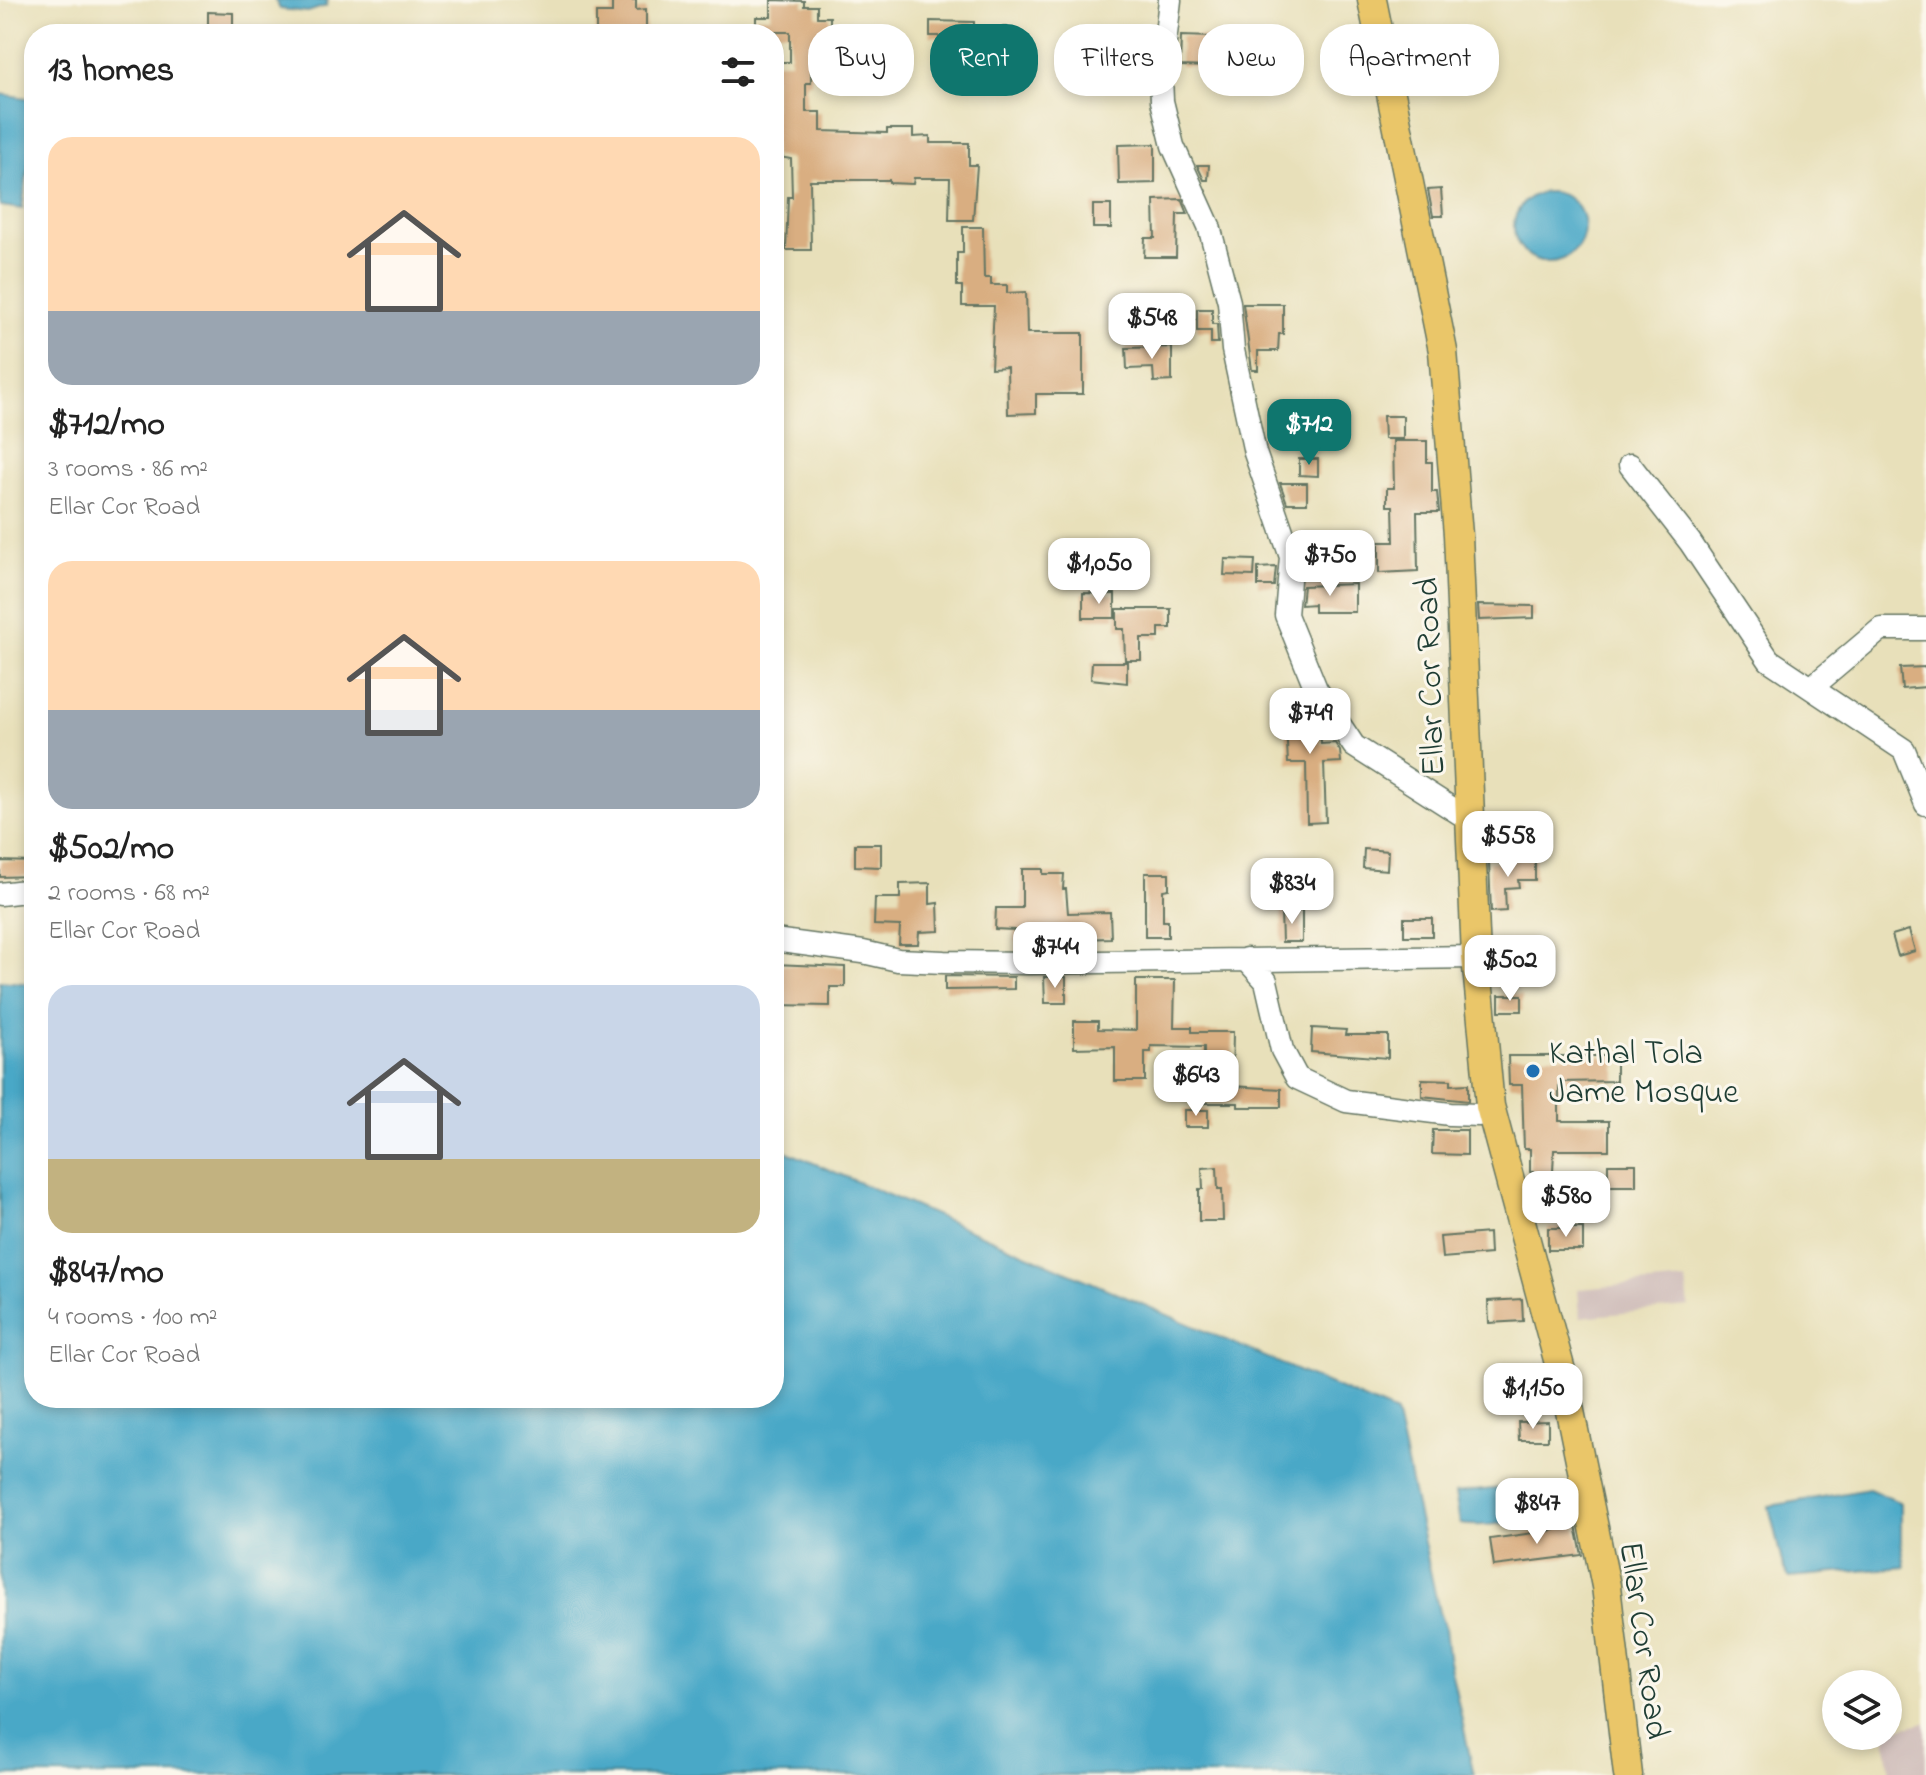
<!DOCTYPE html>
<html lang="en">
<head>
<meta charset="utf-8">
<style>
  :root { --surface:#fff; --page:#f2f2f2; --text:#222; --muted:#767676; --accent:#0f766e }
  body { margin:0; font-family:"Indie Flower",sans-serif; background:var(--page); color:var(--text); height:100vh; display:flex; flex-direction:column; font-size:30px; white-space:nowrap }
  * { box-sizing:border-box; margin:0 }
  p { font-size:26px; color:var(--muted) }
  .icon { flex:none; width:44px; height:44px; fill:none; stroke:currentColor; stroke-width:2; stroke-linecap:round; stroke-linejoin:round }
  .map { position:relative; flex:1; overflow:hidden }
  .panel { position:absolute; left:24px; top:24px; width:760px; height:1384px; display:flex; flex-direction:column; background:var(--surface); border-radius:32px; box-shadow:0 4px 12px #0003 }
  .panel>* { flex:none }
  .guide { position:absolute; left:808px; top:24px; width:760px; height:72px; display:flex; gap:16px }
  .buttons { position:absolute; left:1822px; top:1670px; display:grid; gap:16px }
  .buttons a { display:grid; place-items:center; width:80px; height:80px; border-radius:50%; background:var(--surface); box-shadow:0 4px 12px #0003; font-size:40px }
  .price { position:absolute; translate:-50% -68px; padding:0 18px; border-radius:16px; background:#fff; color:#222; font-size:26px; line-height:52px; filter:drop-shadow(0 2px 4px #0008) }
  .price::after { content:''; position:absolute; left:50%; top:48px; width:24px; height:18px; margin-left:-12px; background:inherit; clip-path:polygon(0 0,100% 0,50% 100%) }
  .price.active { background:var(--accent); color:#fff }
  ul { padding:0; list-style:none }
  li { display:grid; align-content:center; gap:16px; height:424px; padding:0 24px }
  li span { display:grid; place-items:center; height:248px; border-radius:24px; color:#555 }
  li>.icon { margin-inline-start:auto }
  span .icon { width:144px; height:144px; fill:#fffc; stroke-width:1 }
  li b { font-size:34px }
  h2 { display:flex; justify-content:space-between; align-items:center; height:96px; padding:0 24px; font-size:34px }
  .tag { padding:0 28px; border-radius:32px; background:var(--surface); box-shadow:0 4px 12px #0003; font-size:28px; line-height:72px }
  .tag.active { background:var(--accent); color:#fff }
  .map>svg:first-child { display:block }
  .industrial { fill:#d1c0bc }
  .water { fill:#48a8c7; stroke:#34727e; stroke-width:2 }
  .building { fill:#d9ae81 }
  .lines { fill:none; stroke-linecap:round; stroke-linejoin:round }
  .minor-casing { stroke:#657663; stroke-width:25 }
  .major-casing { stroke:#657663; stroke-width:31 }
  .minor { stroke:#fff; stroke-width:22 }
  .major { stroke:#eac669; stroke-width:28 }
  .poi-dot { fill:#1f6fb2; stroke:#fbf7ec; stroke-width:3 }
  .labels { text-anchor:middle; stroke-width:6; stroke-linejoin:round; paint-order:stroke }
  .street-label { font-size:34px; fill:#1f3d34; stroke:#fbf7ec }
  .poi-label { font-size:34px; fill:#1f3d34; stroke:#fbf7ec; text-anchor:start }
</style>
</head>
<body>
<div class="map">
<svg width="1926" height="1775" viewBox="0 0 1926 1775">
  <rect width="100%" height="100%" fill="#fbf7ec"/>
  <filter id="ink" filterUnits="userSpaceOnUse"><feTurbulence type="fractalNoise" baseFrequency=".0125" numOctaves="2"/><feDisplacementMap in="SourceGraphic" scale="16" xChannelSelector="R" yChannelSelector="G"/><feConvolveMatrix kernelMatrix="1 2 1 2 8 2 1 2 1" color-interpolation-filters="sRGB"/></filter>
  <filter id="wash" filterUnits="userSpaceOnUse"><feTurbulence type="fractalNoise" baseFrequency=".006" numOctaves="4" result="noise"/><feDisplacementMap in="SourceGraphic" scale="32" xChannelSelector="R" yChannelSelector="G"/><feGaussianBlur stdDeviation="1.8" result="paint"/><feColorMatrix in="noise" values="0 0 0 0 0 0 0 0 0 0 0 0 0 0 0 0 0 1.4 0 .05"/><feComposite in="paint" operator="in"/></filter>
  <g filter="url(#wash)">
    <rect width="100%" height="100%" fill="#e8e0ba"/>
    <path class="industrial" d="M1686,1280l3,27 -109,10 -2,-28z
      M1926,1722v53h-36l-5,-39h3v-5z"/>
    <path class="water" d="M275,0h53l-2,6 -18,6 -28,-3z
      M0,94l34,5v29l-12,81 -22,-3z
      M1514 227a35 35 0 1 1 70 0a35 35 0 1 1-70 0Z
      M0,981l34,3v414h740v-252l622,267 43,199 6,16 3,28 26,119h-1474z
      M1531,1485l9,1 4,16 -1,11c-24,9 -58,15 -83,11l-5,-31z
      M1869,1489l32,14v38l4,26 -116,10 -6,-10 -14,-61z"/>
    <g id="blocks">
      <path class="building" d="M612,0h24v10l10,-1v25h-50v-21h16z
        M771,0l33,1v5h13v11h13v7h12v24h-31v35h-5v29h15v19l66,2v-4h26v8l17,-1v7h39v22h8l-4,55h-24l1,-42h-36l-1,6 -24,-1v-3h-79l1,70h-25l2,-53h4l-1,-38 -17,-3v-94h16v-30h-34v-15h15z
        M208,12l25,1v17h-25z
        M930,21l44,1v5h33l-1,23 -30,-1 1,21h-21v-4l-17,-1v-29h-9z
        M1076,34l49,1v27l-49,-1z
        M1181,36l31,1 -1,30 -31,-1z
        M846,37h21v21h-21z
        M1155,144v39l-36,1 -1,-39z
        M1197,165h12l-1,15h-4z
        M1441,189l2,27h-10l-5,-26z
        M1182,199l6,15h-11l-1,43h-32l1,-19h10l-1,-38z
        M1093,205h18v23h-18z
        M963,227h20l1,51h7v7h16v8l19,-1 1,41h56v61h-47v19l-28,1 -1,-47 -16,1 3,-62h-32v-20h-5v-33h6z
        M1243,304h40v30h-4l-1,17h-20v19h-6z
        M1197,309h15v15h5l1,19h-7v-12h-14z
        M1172,347v34l-18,1 -1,-14 -26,1 -1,-21z
        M1383,416h20v23h-19z
        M1393,441h34v21h5v30h5l2,20h-22l1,59 -39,2v-31h15l-1,-36h-6v-18h7z
        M1299,459h19v17l-19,-1z
        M1280,483h27v20h-20z
        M1305,536h21v15h-21z
        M1225,559l30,1 -1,16 -30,-1z
        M1276,567l-2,19h-16v-18z
        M1355,584v28h-41v-8l-13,1 2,-19z
        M1083,593l32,1v24h-32z
        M1478,605l56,1v12l-55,2z
        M1117,609h54v19h-12v10h-18v22h-16l-1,-31h-7z
        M1092,662h35v21l-36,-4z
        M1926,667v20l-24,2 -2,-21z
        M1285,704h24l11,17 1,23 14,-1 5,8 1,11 -17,1 2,59 -19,1 -1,-60h-18z
        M855,844h26v23l-26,-1z
        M1364,849l24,2 -1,19 -24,-2z
        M1521,859h14v21h-17l1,7 -14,1 1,23 -15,1 -2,-50z
        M0,861l34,1 -1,14 -33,1z
        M1022,869h21v5h21l-1,15h3l2,24 42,-1 1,26 -32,1 -1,-7h-41v10h-23v-12l-19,-1 1,-21h26z
        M1145,873h24v16l-6,1v31h5v16h-23z
        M930,883v21l8,-1 1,28 -20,1 -1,12h-19l1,-18 -26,-1 1,-27h25v-14z
        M1281,911h21v31h-20z
        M1404,918h28v18h-28z
        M1909,930l6,21 -17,5 -6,-21z
        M774,964l71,3v20h-15v19l-56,-1z
        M945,976l69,1v12l-69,1z
        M1044,977h22v26h-21z
        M1136,980h39l-1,47h18v5h41l-1,54 49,3v18h-43v-4h-34v-56l-53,-1v6h-6v29h-30v-34l-41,1v-27h24v8l38,1z
        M1499,995h23v16h-23z
        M1312,1028l34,2 -1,5h43v23l-77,-6z
        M1508,1056h108v25l-57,1v39h50v29h-55l-1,22h-23v-23h-6l-2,-64h-13z
        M1422,1079l29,1v5l17,-1v17l-46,-5z
        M1184,1110h24v17h-24z
        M1433,1130h34v25l-35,-1z
        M1608,1164h28v22h-28z
        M1217,1167l1,22h4l1,32h-24v-32h4l-1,-21z
        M1548,1228h35v22h-35z
        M1489,1233l1,21 -48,4 -2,-21z
        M1522,1299l1,22 -34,2 -1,-22z
        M1548,1421v19h-29l-1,-18z
        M1575,1521l7,34 -88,11 -4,-27 65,-9v-4z"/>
    </g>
  </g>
  <g filter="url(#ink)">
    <use href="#blocks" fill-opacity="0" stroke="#657663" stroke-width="2"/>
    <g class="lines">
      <defs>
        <path id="minor" d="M1170,0l-9,77 1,24 11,45 36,80 20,76 4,48 22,103 36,104 -5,58 30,74 38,57 116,74
          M1630,465l60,77 79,118 135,90 22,54
          M1811,688l70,-59h45
          M0,894l34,-4
          M774,940l89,12 35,8 46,2 85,1 447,-6
          M1246,959l20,22 16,69 15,28 49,23 104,13 29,1"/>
        <path id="major" d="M1372,0l71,351 15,184 18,422 14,149 74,276 42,204 22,189"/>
      </defs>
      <use href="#minor" class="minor-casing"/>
      <use href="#major" class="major-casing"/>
      <use href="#minor" class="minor"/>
      <use href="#major" class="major"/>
    </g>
  </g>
  <circle class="poi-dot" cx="1533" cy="1071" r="8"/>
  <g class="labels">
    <g class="street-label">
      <text transform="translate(1428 677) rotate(-92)" y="12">Ellar Cor Road</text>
      <text transform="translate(1646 1640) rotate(82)" y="12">Ellar Cor Road</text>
    </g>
    <g class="poi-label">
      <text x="1549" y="1063">Kathal Tola<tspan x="1549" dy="39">Jame Mosque</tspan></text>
    </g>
  </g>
</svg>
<div class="buttons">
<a><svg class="icon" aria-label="layers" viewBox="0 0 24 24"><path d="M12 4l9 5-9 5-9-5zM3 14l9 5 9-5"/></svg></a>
</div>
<b class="price" style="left:1152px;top:361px">$548</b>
<b class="price active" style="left:1309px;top:467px">$712</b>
<b class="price" style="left:1330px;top:598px">$750</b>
<b class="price" style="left:1099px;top:606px">$1,050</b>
<b class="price" style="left:1310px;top:756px">$749</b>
<b class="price" style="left:1508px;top:879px">$558</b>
<b class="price" style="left:1292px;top:926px">$834</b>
<b class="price" style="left:1055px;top:990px">$744</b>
<b class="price" style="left:1510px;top:1003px">$502</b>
<b class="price" style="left:1196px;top:1118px">$643</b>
<b class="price" style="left:1566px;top:1239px">$580</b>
<b class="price" style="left:1533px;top:1431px">$1,150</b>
<b class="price" style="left:1537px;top:1546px">$847</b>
<div class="guide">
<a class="tag">Buy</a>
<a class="tag active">Rent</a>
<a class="tag">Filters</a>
<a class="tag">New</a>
<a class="tag">Apartment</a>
</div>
<section class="panel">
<h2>13 homes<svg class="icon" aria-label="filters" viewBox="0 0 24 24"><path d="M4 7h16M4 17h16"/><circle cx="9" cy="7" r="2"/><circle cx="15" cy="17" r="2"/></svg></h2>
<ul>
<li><span style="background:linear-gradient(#ffd9b3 70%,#9aa5b1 0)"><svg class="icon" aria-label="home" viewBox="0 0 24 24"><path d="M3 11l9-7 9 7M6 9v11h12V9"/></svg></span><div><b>$712/mo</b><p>3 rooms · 86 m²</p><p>Ellar Cor Road</p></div></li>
<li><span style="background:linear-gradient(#ffd9b3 60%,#9aa5b1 0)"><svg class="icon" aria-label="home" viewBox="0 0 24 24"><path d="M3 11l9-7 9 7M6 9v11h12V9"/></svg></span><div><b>$502/mo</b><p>2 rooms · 68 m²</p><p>Ellar Cor Road</p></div></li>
<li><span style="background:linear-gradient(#c9d6e8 70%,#c2b280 0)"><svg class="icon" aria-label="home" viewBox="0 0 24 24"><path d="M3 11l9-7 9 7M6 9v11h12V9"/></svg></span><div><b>$847/mo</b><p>4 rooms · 100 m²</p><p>Ellar Cor Road</p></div></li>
</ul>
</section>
</div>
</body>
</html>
